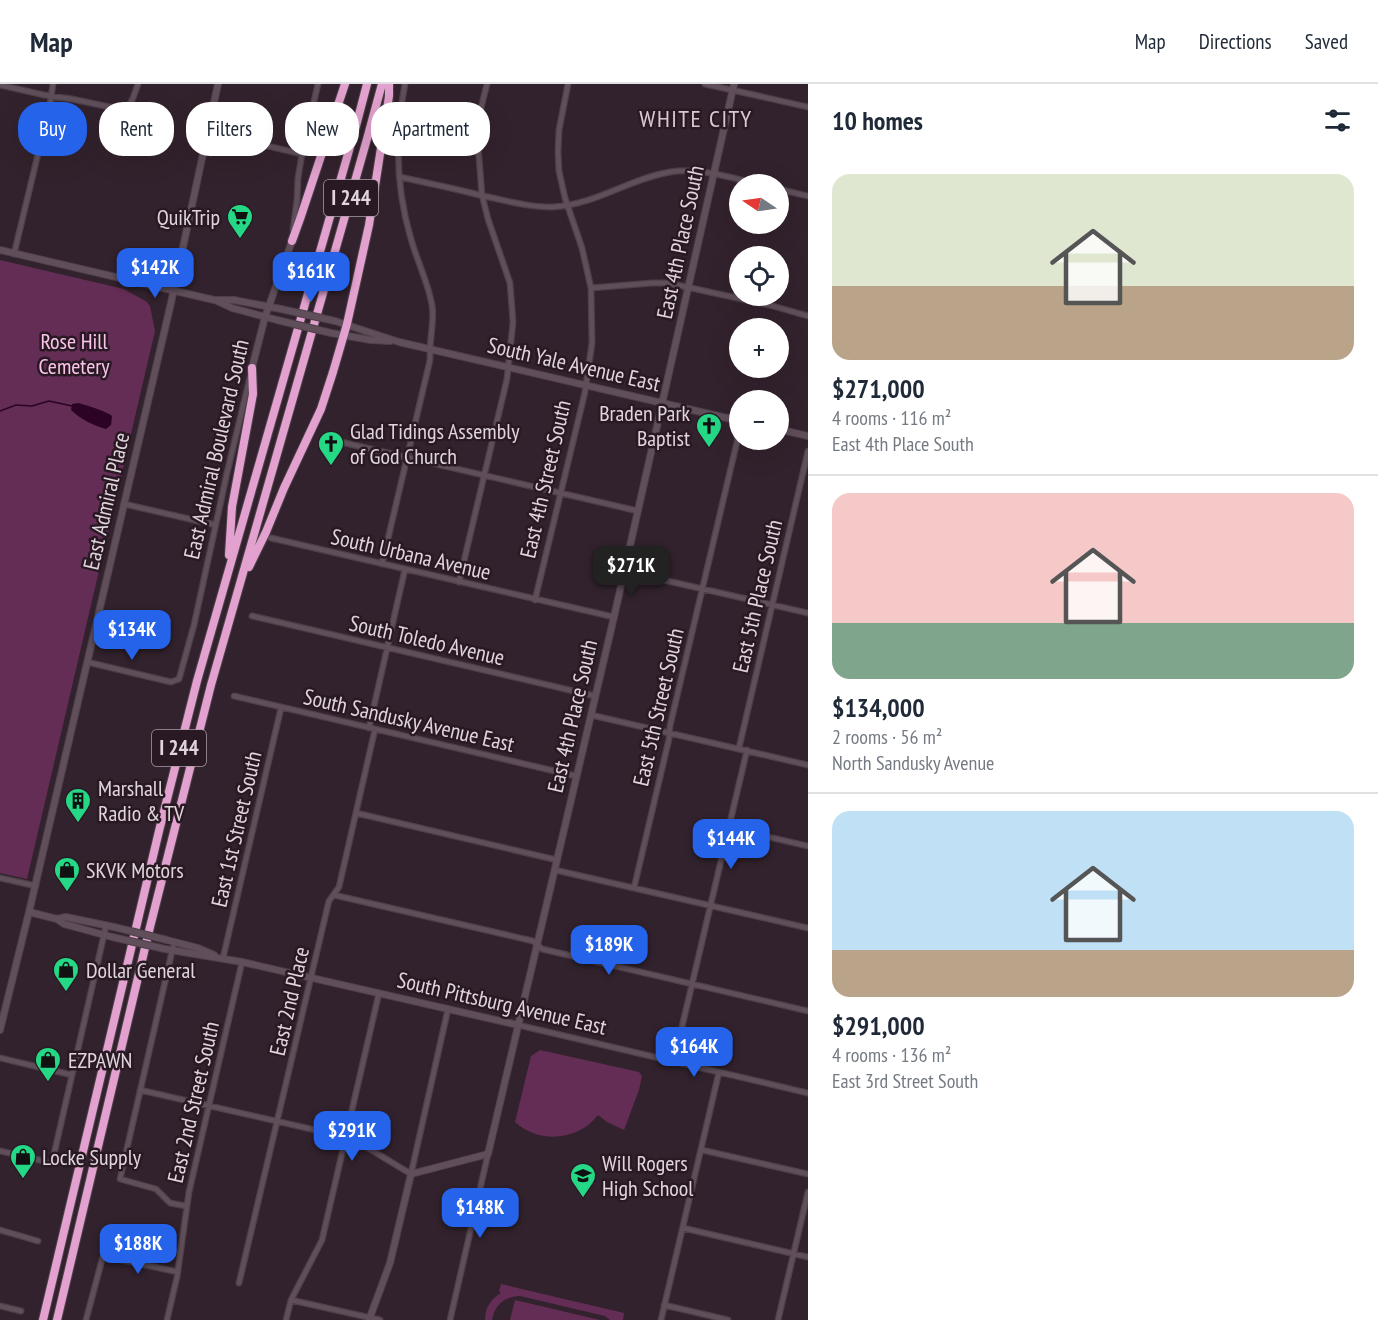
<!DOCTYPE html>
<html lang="en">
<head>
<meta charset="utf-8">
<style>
  :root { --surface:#fff; --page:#f2f2f3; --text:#1f2937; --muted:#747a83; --line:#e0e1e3; --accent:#2563eb }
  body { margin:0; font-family:"PT Sans Narrow",sans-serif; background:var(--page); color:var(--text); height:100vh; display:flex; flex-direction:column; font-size:22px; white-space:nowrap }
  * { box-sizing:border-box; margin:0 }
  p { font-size:20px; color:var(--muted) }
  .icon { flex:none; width:33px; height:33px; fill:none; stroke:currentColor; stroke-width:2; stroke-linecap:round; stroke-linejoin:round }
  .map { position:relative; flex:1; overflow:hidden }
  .side { display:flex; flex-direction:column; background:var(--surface); width:570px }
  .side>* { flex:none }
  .hud { position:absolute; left:18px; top:18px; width:570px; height:54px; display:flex; gap:12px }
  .needle { width:39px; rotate:283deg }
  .fabs { position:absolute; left:729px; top:90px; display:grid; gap:12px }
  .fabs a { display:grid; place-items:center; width:60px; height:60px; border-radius:50%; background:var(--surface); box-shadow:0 6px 24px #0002; font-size:30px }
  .price { position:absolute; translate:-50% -51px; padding:0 14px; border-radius:12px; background:var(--accent); color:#fff; font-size:20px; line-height:39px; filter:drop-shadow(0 2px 3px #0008) }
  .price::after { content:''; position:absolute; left:50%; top:36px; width:18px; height:14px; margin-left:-9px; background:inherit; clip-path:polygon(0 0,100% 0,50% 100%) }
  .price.on { background:#222; color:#fff }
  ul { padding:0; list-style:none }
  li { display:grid; align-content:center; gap:12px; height:318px; padding:0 24px }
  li+li { border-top:2px solid var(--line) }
  li span { display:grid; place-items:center; height:186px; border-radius:18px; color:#555 }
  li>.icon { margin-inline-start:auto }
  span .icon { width:108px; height:108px; fill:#fffc; stroke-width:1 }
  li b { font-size:26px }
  h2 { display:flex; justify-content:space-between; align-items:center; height:72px; padding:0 24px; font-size:26px }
  .pill { padding:0 21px; border-radius:24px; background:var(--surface); box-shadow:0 6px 24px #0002; font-size:21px; line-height:54px }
  .pill.on { background:var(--accent); color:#fff }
  header { display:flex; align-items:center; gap:36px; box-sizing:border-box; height:84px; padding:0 30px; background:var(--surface); border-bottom:2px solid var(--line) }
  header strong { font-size:28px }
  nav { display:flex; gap:33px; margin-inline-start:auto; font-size:21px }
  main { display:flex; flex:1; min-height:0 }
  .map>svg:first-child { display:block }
  .green { fill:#632d55 }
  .water { fill:#2c0324 }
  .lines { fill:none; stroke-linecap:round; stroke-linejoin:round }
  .stream { stroke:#2c0324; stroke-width:1.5 }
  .street-casing { stroke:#4d4049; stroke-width:7 }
  .secondary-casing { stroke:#4d4049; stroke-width:8 }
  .highway-casing { stroke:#4d4049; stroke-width:10 }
  .street { stroke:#604f5b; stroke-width:4.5 }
  .secondary { stroke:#604f5b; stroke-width:6 }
  .highway { stroke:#e2a1ce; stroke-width:8 }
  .secondary-bridge-casing { stroke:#4d4049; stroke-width:8; stroke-linecap:butt }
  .secondary-bridge { stroke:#604f5b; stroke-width:6 }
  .labels { text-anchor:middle; stroke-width:5; stroke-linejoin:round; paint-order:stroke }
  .shield { fill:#281923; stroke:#a99da4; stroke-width:1.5 }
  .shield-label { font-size:21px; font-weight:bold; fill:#e0d5dc }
  .poi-label { font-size:22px; fill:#e0d5dc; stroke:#281923; text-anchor:start }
  .street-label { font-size:22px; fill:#e0d5dc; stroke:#281923 }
  .park-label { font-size:22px; fill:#fac3e9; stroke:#281923 }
  .neighbourhood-label { font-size:24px; letter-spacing:1.5px; fill:#dbc6d4; stroke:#281923 }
</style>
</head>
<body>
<header>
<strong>Map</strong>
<nav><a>Map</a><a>Directions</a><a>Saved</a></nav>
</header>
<main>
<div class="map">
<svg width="808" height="1236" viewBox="0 0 808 1236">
  <rect width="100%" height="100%" fill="#32222d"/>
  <path class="green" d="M0,176l124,29 23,13 3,4 5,25 -128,548 -27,-6z
    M540,966l99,22 3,4 -3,14 -15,40 -17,-8 -9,-7c-20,26 -59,29 -83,7l16,-66z
    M501,1200l123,29 -1,7h-13l-5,-4 -85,-20c-16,1 -25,8 -28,24h-7c0,-13 6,-21 16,-27l-2,-2z
    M515,1216l85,20h-90z"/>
  <path class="water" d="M78,319c11,3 22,6 33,12l1,2 -1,8 -5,4c-14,-4 -24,-9 -35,-19l1,-6z"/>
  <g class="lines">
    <path class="stream" d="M0,327l16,-6 16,1 17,-5 23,5"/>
    <defs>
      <path id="street" d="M705,0l103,23
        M0,1l44,10 28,4 47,10 9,-2 5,-9 5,-14
        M207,48l95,22
        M400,93c28,6 56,12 84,19 23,5 45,11 68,11 44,-2 76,-28 118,-35 29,-5 61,6 89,12
        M778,105l30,7
        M293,146l4,-30 1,-22 4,-24 16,-70
        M14,170l36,-150 3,-20
        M591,204l61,-5h16l101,22 39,11
        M328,355l310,72
        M124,420l92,21
        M271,454l343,79
        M382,480l48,-204c0,-7 0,-15 1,-23 1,-11 3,-21 1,-32 -4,-23 -15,-44 -21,-66 -15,-50 -16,-104 -6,-155
        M624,487l184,42
        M459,498l48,-203 6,-57 -3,-39 -22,-64 -6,-24 -4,-50 3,-37 6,-24
        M535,516l50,-208 7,-49 -1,-55 -9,-40 -17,-50 -6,-27 -1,-19 1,-22 9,-46
        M252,532l343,80
        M87,578l84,20 8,-3 15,-54 33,-152 23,-96
        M234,612l342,80
        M591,631l217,50
        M369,644l36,-159
        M739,664l69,-297
        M356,729l201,47
        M729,744l79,18
        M555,786l253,58
        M0,794l36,8
        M634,804l35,-149 1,-13 70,-297
        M334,811l199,46 9,8 266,62
        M173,863l-53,232 36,10 14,14 16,3
        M223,874l58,-250
        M518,941l290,68
        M0,974l72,17
        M674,977l73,-311
        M140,1006l206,47 7,2 58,35 37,-165
        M702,1066l106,24
        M0,1067l52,12 54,-237
        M683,1144l125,29
        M0,1146l38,11
        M239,1199l88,-374 2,-8 10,-14 36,-158
        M291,1216l89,20
        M664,1221l64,15
        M0,1222l21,5
        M86,1236l17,-64 75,16
        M167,1236l10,-43 12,-85 53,-230
        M286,1236l5,-20 31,-60 57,-247
        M450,1236l38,-166
        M661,1236l58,-248
        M778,1236l30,-128"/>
      <path id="secondary" d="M0,166l214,50h20l47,9
        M217,217l15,7 45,12
        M335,237l64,21 341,79
        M331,249l40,7 19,1
        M252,284l13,-51 27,-76
        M778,345l30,7
        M29,828l28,7 7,5 48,13
        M57,835l9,-2 48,10
        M167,856l31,8 16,7
        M165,865l77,13 276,63
        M0,946l29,-118 142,-609 47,-219
        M369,1236l21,-57 21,-89 77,-20 126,-537 120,-533"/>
      <path id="highway" d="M292,157l8,-22 45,-135
        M229,471l3,-48 21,-113 -1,-26
        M249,483l17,-35 18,-44 37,-79 12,-37 14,-48 22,-99 20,-129v-12
        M43,1236l116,-489 38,-150 159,-555 11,-42
        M57,1236l92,-389 62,-246 156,-546 15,-55"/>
    </defs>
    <use href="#street" class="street-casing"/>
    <use href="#secondary" class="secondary-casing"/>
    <use href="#highway" class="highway-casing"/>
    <use href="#street" class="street"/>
    <use href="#secondary" class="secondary"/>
    <use href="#highway" class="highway"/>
    <defs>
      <path id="secondary-bridge" d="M281,225l54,12
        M277,236l54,13
        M114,843l53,13
        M112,853l53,12"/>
    </defs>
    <use href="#secondary-bridge" class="secondary-bridge-casing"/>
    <use href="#secondary-bridge" class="secondary-bridge"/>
  </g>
  <defs>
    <symbol id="supermarket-pin" viewBox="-11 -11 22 30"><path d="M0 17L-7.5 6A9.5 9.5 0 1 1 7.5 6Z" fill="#24d886" stroke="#281923"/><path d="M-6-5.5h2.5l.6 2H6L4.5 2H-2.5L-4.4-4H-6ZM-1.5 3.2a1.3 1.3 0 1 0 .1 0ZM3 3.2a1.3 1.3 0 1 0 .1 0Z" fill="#111"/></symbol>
    <symbol id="church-pin" viewBox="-11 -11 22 30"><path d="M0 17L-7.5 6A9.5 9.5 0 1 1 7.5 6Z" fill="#24d886" stroke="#281923"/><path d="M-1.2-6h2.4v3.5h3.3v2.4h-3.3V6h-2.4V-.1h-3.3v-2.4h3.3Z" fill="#111"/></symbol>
    <symbol id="building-pin" viewBox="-11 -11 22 30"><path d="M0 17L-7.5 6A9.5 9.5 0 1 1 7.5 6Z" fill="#24d886" stroke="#281923"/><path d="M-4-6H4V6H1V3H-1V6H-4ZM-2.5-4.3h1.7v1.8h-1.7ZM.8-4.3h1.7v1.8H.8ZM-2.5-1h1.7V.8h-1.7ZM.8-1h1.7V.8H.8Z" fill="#111"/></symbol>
    <symbol id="shop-pin" viewBox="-11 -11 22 30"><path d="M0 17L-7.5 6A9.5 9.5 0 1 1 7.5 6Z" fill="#24d886" stroke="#281923"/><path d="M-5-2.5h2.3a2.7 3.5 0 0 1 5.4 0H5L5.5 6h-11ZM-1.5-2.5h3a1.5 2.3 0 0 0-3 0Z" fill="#111"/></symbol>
    <symbol id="school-pin" viewBox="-11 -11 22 30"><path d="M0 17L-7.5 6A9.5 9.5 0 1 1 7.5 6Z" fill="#24d886" stroke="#281923"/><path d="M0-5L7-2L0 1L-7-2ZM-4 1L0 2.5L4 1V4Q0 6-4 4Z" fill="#111"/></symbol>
  </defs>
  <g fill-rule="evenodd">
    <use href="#supermarket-pin" x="225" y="118" width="30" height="40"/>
    <use href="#church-pin" x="694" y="327" width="30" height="40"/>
    <use href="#church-pin" x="316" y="345" width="30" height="40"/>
    <use href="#building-pin" x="63" y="702" width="30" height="40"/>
    <use href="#shop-pin" x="52" y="771" width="30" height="40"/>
    <use href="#shop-pin" x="51" y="871" width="30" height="40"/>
    <use href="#shop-pin" x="33" y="961" width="30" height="40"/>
    <use href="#shop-pin" x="8" y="1058" width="30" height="40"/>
    <use href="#school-pin" x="568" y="1077" width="30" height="40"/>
  </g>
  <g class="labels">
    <g class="shield">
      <rect x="324" y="96" width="54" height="36" rx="4.5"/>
      <rect x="152" y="646" width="54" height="36" rx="4.5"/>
    </g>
    <g class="shield-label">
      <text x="351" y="121">I 244</text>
      <text x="179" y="671">I 244</text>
    </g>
    <g class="poi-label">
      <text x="220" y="141" text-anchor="end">QuikTrip</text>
      <text x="690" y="337" text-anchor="end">Braden Park<tspan x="690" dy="25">Baptist</tspan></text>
      <text x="350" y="355">Glad Tidings Assembly<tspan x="350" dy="25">of God Church</tspan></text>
      <text x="98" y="712">Marshall<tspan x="98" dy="25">Radio &amp; TV</tspan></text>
      <text x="86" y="794">SKVK Motors</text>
      <text x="86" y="894">Dollar General</text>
      <text x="68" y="984">EZPAWN</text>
      <text x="42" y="1081">Locke Supply</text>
      <text x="602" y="1087">Will Rogers<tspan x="602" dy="25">High School</tspan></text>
    </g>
    <g class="street-label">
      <text transform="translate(680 158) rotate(-78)" y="8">East 4th Place South</text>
      <text transform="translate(574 280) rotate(13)" y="8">South Yale Avenue East</text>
      <text transform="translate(216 365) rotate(-77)" y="8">East Admiral Boulevard South</text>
      <text transform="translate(545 395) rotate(-77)" y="8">East 4th Street South</text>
      <text transform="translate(106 417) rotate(-77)" y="8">East Admiral Place</text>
      <text transform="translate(411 470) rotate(13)" y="8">South Urbana Avenue</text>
      <text transform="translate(757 512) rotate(-77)" y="8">East 5th Place South</text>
      <text transform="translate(427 556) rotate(13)" y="8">South Toledo Avenue</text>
      <text transform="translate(658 623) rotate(-77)" y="8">East 5th Street South</text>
      <text transform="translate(572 632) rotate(-77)" y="8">East 4th Place South</text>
      <text transform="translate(409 636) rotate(13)" y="8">South Sandusky Avenue East</text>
      <text transform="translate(236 745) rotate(-77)" y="8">East 1st Street South</text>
      <text transform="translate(289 917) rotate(-77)" y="8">East 2nd Place</text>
      <text transform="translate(502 919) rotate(13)" y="8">South Pittsburg Avenue East</text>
      <text transform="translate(193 1018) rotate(-77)" y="8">East 2nd Street South</text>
    </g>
    <g class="park-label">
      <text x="74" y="265">Rose Hill<tspan x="74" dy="25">Cemetery</tspan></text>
    </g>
    <g class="neighbourhood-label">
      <text x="696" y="43">WHITE CITY</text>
    </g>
  </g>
</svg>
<div class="fabs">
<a><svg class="needle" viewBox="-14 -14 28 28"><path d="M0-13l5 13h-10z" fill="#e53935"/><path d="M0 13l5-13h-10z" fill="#747a83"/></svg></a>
<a><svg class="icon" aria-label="locate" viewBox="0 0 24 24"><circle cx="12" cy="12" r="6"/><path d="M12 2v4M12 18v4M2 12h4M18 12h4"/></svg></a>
<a>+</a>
<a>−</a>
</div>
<b class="price" style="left:155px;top:215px">$142K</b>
<b class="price" style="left:311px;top:219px">$161K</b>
<b class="price on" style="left:631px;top:513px">$271K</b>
<b class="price" style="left:132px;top:577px">$134K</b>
<b class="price" style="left:731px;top:786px">$144K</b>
<b class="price" style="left:609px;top:892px">$189K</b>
<b class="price" style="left:694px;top:994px">$164K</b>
<b class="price" style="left:352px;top:1078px">$291K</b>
<b class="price" style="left:480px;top:1155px">$148K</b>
<b class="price" style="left:138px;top:1191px">$188K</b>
<div class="hud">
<a class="pill on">Buy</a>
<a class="pill">Rent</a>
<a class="pill">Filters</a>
<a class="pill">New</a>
<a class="pill">Apartment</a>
</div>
</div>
<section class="side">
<h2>10 homes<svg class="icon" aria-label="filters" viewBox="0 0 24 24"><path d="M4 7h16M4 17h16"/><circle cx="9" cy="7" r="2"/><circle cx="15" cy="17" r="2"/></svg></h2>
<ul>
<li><span style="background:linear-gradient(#dfe7d0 60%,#b9a48a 0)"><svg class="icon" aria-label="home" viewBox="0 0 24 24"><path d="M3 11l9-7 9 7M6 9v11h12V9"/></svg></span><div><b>$271,000</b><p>4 rooms · 116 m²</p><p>East 4th Place South</p></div></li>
<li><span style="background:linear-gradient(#f6c9c9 70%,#7fa58c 0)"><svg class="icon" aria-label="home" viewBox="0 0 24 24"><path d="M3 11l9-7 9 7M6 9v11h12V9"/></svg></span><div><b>$134,000</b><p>2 rooms · 56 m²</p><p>North Sandusky Avenue</p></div></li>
<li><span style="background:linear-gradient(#bfe0f5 75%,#b9a48a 0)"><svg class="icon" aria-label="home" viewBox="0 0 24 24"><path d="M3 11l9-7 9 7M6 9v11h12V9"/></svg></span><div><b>$291,000</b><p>4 rooms · 136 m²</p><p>East 3rd Street South</p></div></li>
</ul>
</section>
</main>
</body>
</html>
